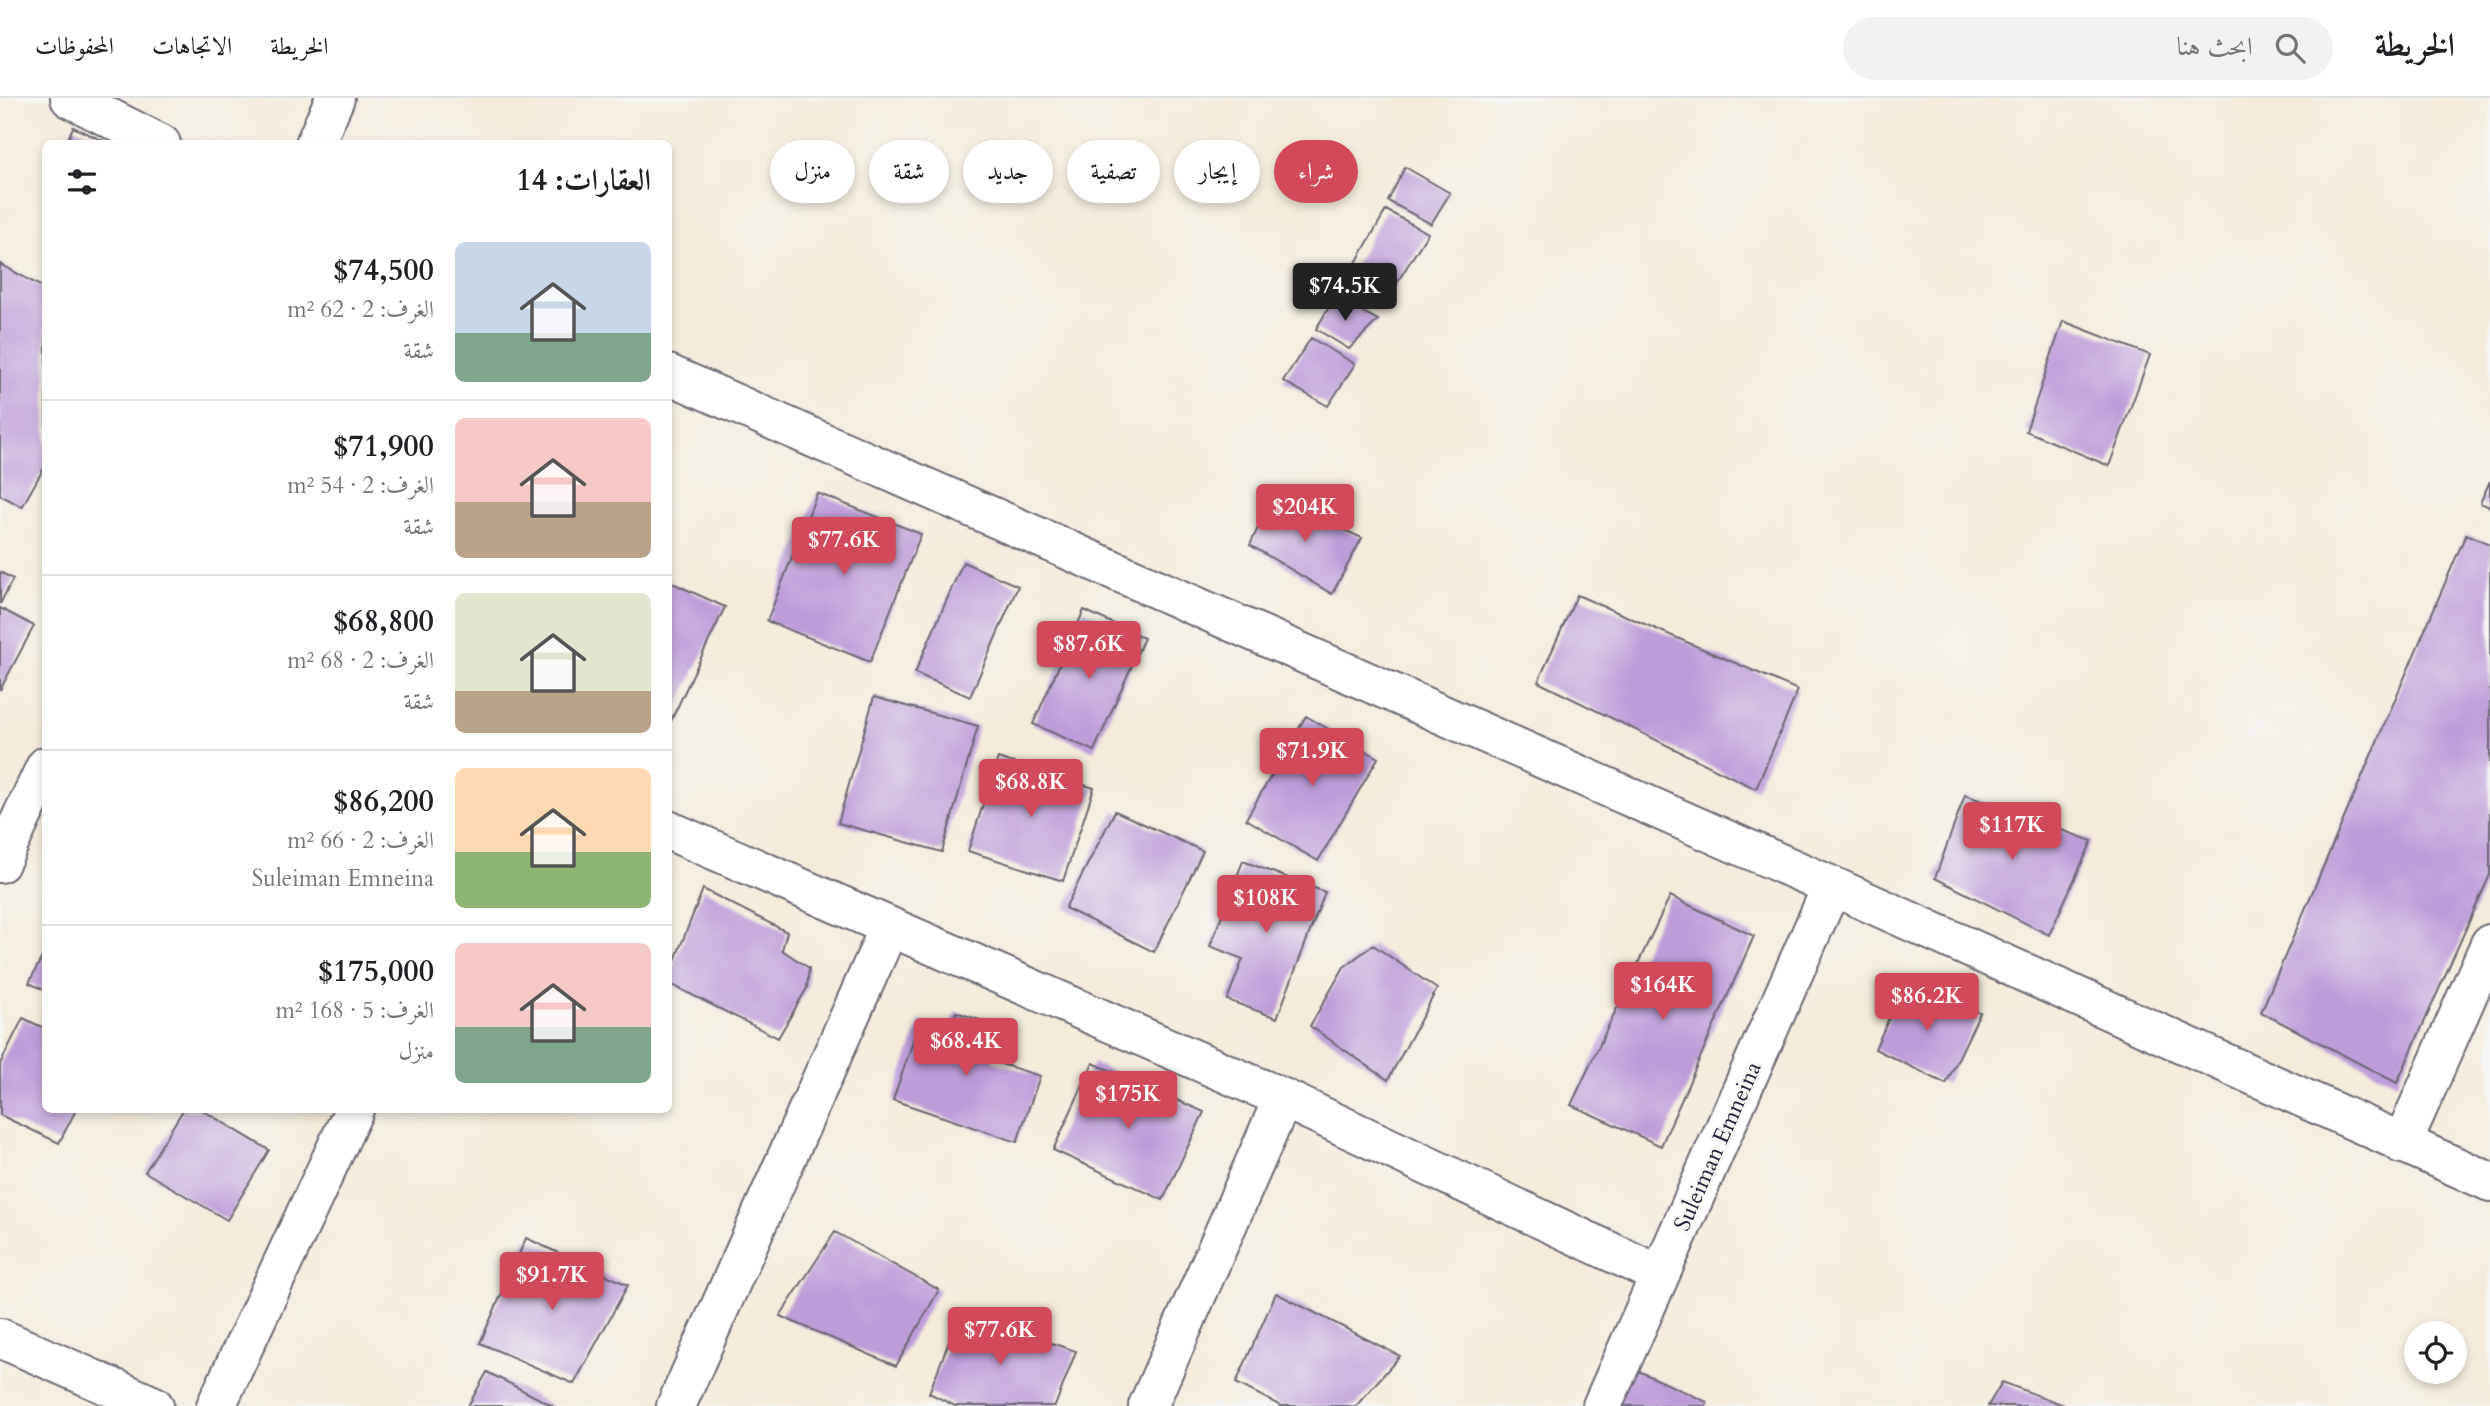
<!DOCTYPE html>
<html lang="ar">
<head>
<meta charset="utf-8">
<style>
  :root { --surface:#fff; --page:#f2f2f2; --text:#202124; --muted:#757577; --line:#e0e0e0; --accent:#d1495b }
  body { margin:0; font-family:Cardo,Amiri,serif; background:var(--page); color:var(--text); direction:rtl; height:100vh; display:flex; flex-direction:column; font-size:26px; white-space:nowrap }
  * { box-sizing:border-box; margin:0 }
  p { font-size:23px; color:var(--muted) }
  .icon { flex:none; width:38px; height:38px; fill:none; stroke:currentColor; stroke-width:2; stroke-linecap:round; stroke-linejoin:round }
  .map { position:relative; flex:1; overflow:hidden; direction:ltr }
  .side { position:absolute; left:42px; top:42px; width:630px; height:973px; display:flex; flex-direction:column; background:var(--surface); border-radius:10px; box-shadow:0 4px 10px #0003; direction:rtl }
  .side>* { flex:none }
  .top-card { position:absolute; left:693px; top:42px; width:665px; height:63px; direction:rtl; display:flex; gap:14px }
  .fabs { position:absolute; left:2404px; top:1223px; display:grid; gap:14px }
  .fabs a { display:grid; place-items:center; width:63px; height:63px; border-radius:50%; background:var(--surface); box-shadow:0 4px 10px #0003; font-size:35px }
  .price { position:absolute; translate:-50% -60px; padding:0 16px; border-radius:7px; background:var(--accent); color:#fff; font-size:23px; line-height:46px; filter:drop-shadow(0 2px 4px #0008) }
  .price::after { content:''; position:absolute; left:50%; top:42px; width:21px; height:16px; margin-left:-10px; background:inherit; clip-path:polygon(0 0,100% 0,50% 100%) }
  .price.on { background:#222; color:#fff }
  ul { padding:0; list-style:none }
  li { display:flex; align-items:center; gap:21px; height:175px; padding:0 21px }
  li+li { border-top:2px solid var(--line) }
  li span { display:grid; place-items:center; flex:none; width:196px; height:140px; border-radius:10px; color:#555 }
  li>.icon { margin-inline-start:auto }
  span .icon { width:84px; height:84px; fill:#fffc; stroke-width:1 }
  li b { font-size:30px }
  h2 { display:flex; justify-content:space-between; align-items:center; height:84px; padding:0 21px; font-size:30px }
  .tag { padding:0 24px; border-radius:32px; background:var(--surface); box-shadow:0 4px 10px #0003; font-size:24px; line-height:63px }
  .tag.on { background:var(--accent); color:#fff }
  header { display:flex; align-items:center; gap:42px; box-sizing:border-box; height:98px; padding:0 35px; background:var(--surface); border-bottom:2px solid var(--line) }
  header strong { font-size:33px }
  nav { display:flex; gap:38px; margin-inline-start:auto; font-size:24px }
  .search { width:490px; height:63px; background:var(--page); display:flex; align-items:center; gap:18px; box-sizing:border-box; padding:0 24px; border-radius:38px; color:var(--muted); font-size:26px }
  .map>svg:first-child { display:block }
  .building { fill:#bd9dd8 }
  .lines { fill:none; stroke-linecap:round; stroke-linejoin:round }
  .minor-casing { stroke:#6c6873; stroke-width:42 }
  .minor { stroke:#fff; stroke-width:38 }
  .labels { text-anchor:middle; stroke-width:5; stroke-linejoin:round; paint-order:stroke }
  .street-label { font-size:23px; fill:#22223b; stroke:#f6f6f2 }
</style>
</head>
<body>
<header>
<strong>الخريطة</strong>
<div class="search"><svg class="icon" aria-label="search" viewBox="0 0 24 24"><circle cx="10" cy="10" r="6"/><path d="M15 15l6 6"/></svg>ابحث هنا</div>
<nav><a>الخريطة</a><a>الاتجاهات</a><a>المحفوظات</a></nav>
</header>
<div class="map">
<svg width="2490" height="1308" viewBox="0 0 2490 1308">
  <rect width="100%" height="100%" fill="#f6f6f2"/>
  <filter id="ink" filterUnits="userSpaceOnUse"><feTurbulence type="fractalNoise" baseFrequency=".0143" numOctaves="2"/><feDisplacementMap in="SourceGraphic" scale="14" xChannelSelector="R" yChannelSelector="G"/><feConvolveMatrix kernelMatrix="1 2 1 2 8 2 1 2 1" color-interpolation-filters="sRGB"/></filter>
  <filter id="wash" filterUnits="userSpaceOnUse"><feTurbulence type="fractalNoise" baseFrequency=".00686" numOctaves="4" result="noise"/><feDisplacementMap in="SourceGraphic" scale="28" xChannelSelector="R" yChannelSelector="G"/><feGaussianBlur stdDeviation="1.57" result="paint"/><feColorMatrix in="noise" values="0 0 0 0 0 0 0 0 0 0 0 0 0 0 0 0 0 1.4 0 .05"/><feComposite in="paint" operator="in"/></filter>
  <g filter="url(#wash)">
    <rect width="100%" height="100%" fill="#f4ebdb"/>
    <g id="blocks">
      <path class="building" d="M73,29l37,17h-44z
        M1405,69l45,26 -19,31 -43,-23z
        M1386,112l42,23 -48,77 -39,-21z
        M0,166l46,25v175l-24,43 -22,-12z
        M1335,199l43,23 -29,29 -33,-20z
        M2063,223l87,34 -41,111 -83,-35z
        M1311,240l44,26 -27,42 -45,-25z
        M2490,383v26l-10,-4z
        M817,395l104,41 -51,128 -103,-41z
        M1272,399l90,41 -30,56 -82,-49z
        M2466,436l24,10v331l-93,208 -136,-71z
        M963,464l55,24 -48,111 -55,-24z
        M0,474l13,7 -13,25z
        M668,483l57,26 -57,120z
        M1577,497l221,95 -42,99 -218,-107z
        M0,510l34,18 -34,64z
        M1084,512l60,28 -50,113 -61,-27z
        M874,599l104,29 -36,126 -104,-29z
        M1306,618l72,42 -60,103 -72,-42z
        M998,660l96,30 -31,93 -95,-30z
        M1965,697l127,46 -43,94 -114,-57z
        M1115,713l88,40 -49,101 -89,-44z
        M1243,763l82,31 -48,126 -50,-18 16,-41 -33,-13z
        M703,791l84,43 -5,18 27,18 -2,20 -29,50 -110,-55v-5z
        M1670,798l84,40 -93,210 -90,-41z
        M1373,847l64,44 -49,91 -78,-54 34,-59z
        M46,851v42l-17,-8z
        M1904,887l76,28 -34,71 -71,-35z
        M956,914l48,16 -12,33 48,15 -23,66 -124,-42 27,-79 29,10z
        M23,920l23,11v81h30l-17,33 -59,-28v-51z
        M1093,965l111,49 -41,88 -110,-50z
        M183,1012h19l67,40 -42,70 -82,-48z
        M835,1134l104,58 -43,76 -116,-50z
        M526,1140l102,47 -54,99 -94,-41z
        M1276,1195l124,63 -44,50h-75l-45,-23z
        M960,1215l116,38 -21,55h-100l-26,-13z
        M1621,1265l86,39 -1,4h-104z
        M487,1274l66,34h-85z
        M2002,1284l64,24h-78z"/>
    </g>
  </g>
  <g filter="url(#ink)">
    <use href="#blocks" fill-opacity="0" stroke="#6c6873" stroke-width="2"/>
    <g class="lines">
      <defs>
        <path id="minor" d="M70,0l91,46
          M315,46l20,-46
          M668,276l1164,512 658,296
          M668,732l615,268 377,177
          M0,765l46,-97
          M2402,1046l88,-200
          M0,1240l154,68
          M216,1308l138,-296
          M676,1308l213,-478
          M1148,1308l135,-308
          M1602,1308l230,-520"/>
      </defs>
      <use href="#minor" class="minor-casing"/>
      <use href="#minor" class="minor"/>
    </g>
  </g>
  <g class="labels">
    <g class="street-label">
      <text transform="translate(1717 1048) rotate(-66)" y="8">Suleiman Emneina</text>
    </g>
  </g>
</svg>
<div class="fabs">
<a><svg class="icon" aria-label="locate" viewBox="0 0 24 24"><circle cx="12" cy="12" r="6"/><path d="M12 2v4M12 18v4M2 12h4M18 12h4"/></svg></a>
</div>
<b class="price on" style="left:1345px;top:225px">$74.5K</b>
<b class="price" style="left:1305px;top:446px">$204K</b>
<b class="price" style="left:844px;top:479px">$77.6K</b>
<b class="price" style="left:1089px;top:583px">$87.6K</b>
<b class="price" style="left:1312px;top:690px">$71.9K</b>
<b class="price" style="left:1031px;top:721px">$68.8K</b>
<b class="price" style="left:2012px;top:764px">$117K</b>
<b class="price" style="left:1266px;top:837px">$108K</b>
<b class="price" style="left:1663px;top:924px">$164K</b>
<b class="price" style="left:1927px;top:935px">$86.2K</b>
<b class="price" style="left:966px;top:980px">$68.4K</b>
<b class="price" style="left:1128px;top:1033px">$175K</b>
<b class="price" style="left:552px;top:1214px">$91.7K</b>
<b class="price" style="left:1000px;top:1269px">$77.6K</b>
<div class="top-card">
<a class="tag on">شراء</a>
<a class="tag">إيجار</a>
<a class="tag">تصفية</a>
<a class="tag">جديد</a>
<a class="tag">شقة</a>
<a class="tag">منزل</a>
</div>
<section class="side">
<h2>العقارات: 14<svg class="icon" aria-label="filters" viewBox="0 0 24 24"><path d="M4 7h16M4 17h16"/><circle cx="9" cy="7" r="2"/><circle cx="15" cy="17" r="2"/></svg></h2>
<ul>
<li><span style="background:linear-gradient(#c9d6e8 65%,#7fa58c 0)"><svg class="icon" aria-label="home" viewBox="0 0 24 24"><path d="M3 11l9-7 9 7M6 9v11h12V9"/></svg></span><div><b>$74,500</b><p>الغرف: 2 · 62 m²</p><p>شقة</p></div></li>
<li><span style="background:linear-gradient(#f6c9c9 60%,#b9a48a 0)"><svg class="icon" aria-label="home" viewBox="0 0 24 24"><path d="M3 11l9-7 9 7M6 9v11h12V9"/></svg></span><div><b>$71,900</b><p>الغرف: 2 · 54 m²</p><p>شقة</p></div></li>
<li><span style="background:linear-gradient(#dfe7d0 70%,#b9a48a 0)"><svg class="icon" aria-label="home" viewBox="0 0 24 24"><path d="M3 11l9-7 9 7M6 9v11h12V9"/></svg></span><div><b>$68,800</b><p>الغرف: 2 · 68 m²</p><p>شقة</p></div></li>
<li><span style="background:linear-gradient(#ffd9b3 60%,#8fb573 0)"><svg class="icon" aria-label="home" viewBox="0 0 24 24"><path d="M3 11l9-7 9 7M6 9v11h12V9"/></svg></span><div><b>$86,200</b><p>الغرف: 2 · 66 m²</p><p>Suleiman Emneina</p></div></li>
<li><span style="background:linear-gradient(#f6c9c9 60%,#7fa58c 0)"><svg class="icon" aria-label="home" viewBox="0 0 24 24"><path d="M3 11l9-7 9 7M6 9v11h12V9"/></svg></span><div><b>$175,000</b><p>الغرف: 5 · 168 m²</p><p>منزل</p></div></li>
</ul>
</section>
</div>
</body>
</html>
